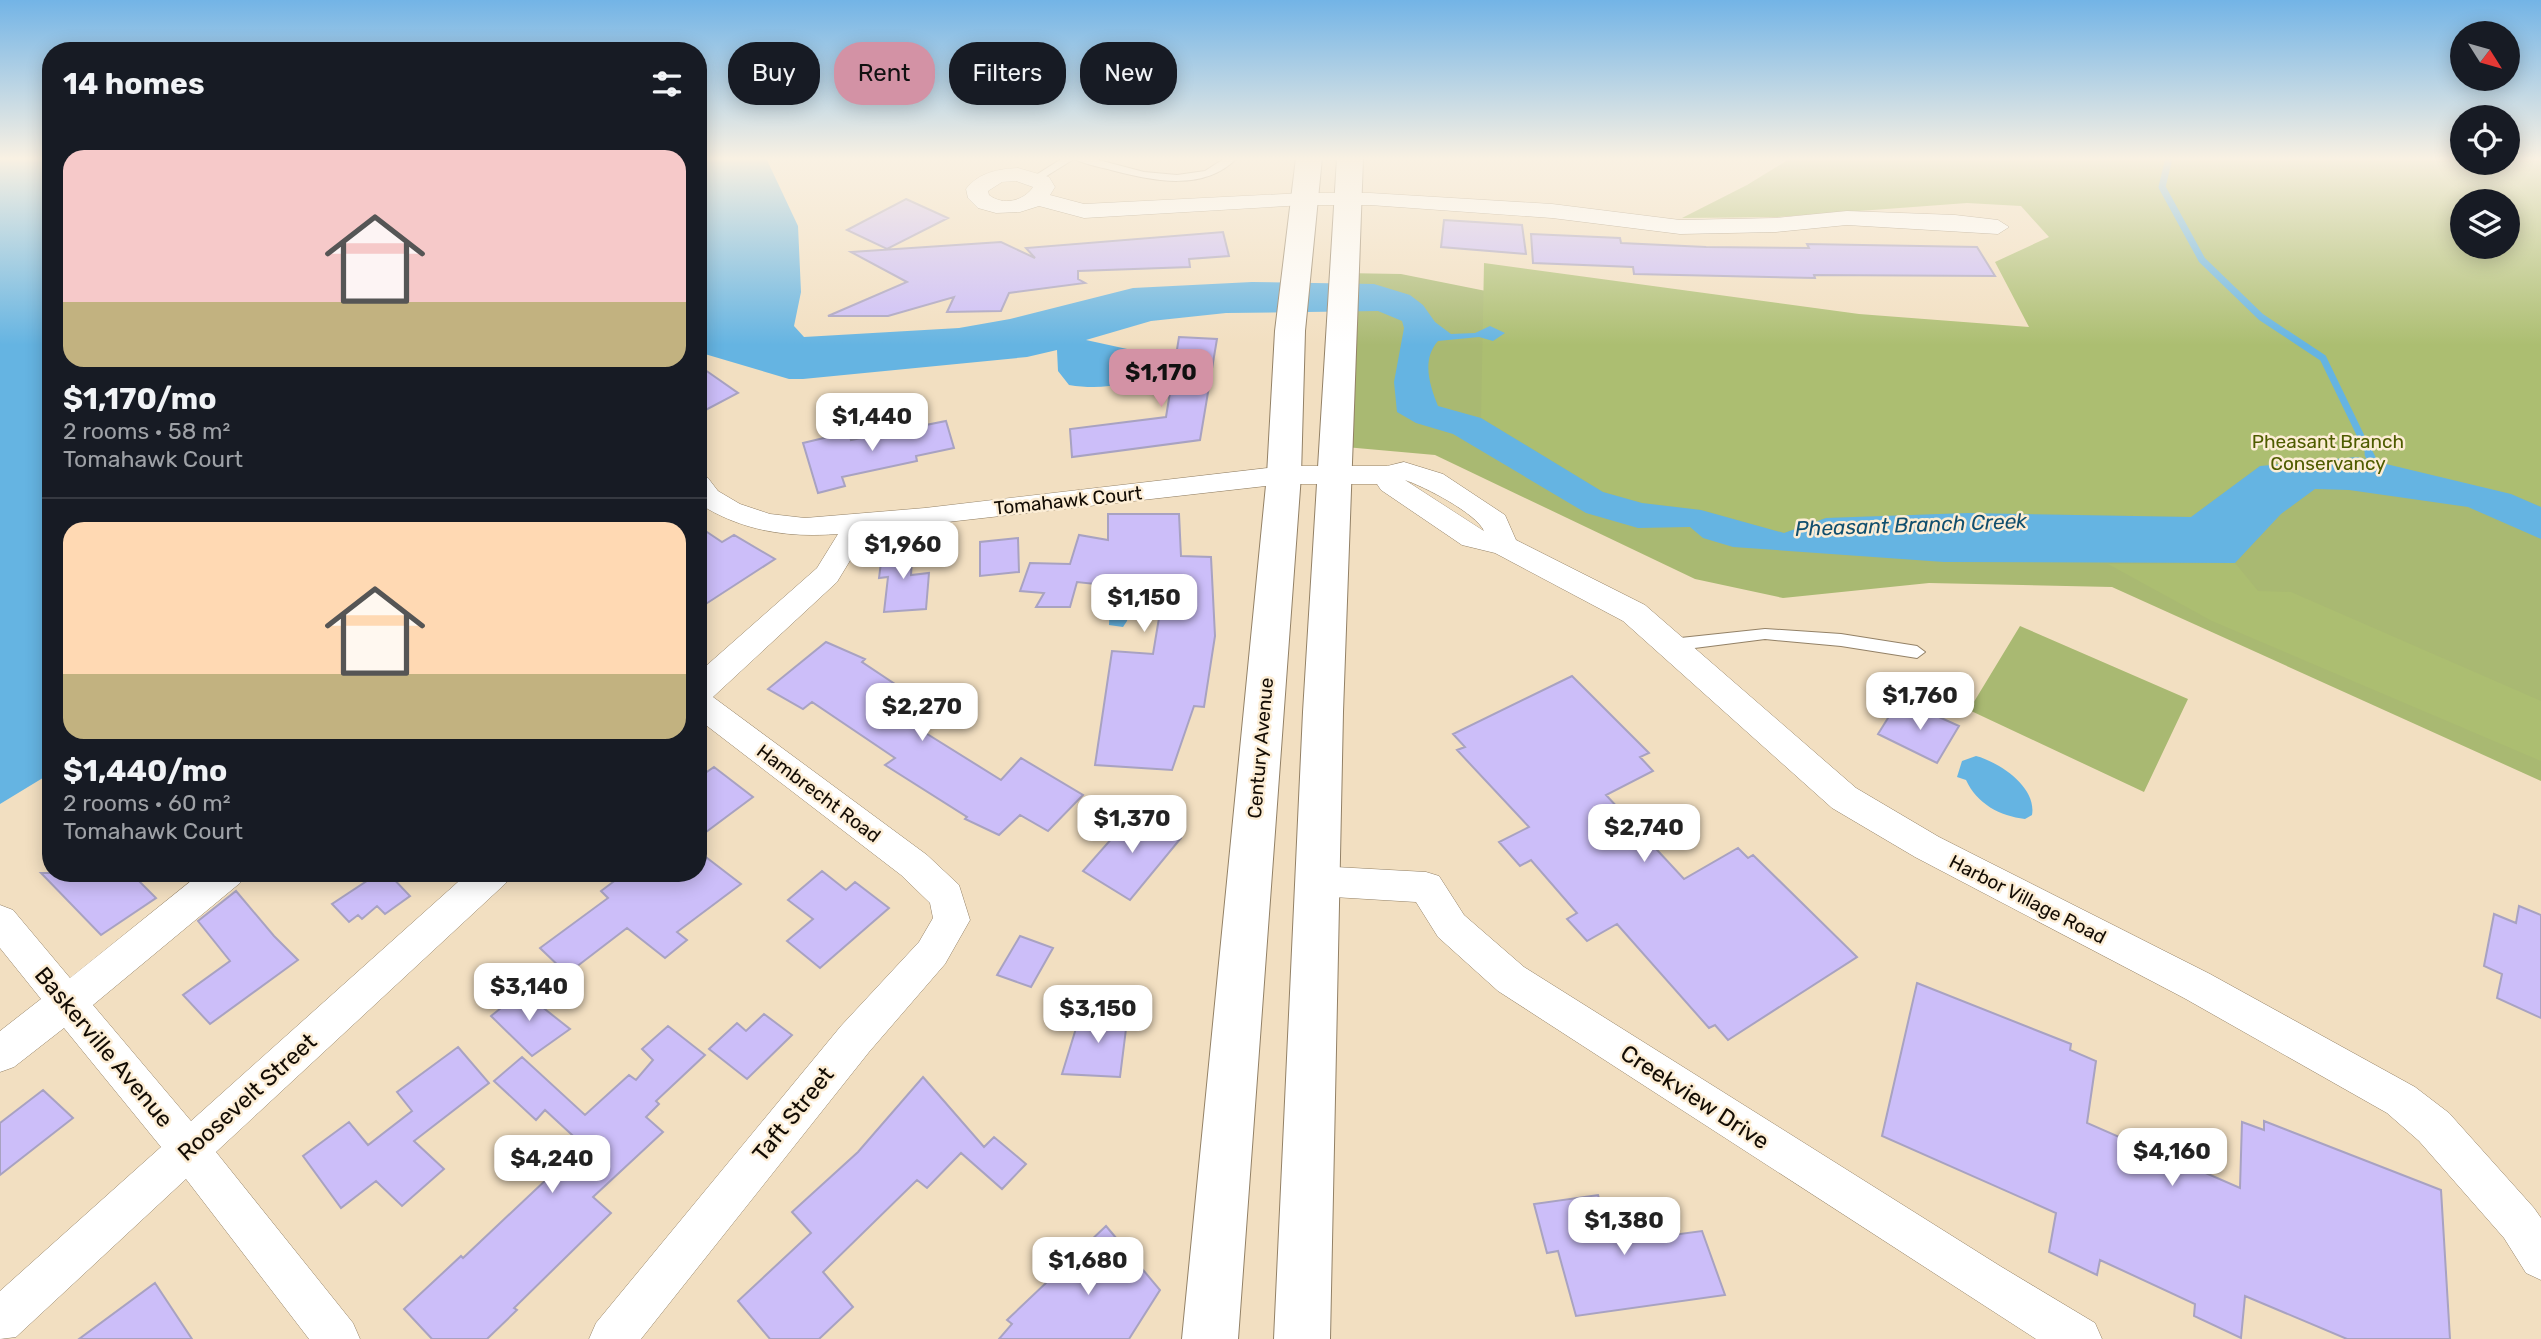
<!DOCTYPE html>
<html lang="en">
<head>
<meta charset="utf-8">
<style>
  :root { --surface:#171b24; --page:#242831; --text:#f1f3f6; --muted:#9ea1a6; --line:#363941; --accent:#d392a5 }
  body { margin:0; font-family:Rubik,sans-serif; background:var(--page); color:var(--text); height:100vh; display:flex; flex-direction:column; font-size:26px; white-space:nowrap }
  * { box-sizing:border-box; margin:0 }
  p { font-size:23px; color:var(--muted) }
  .icon { flex:none; width:38px; height:38px; fill:none; stroke:currentColor; stroke-width:2; stroke-linecap:round; stroke-linejoin:round }
  .map { position:relative; flex:1; overflow:hidden }
  .drawer { position:absolute; left:42px; top:42px; width:665px; height:840px; display:flex; flex-direction:column; background:var(--surface); border-radius:28px; box-shadow:0 4px 18px #0003 }
  .drawer>* { flex:none }
  .banner { position:absolute; left:728px; top:42px; width:665px; height:63px; display:flex; gap:14px }
  .needle { width:46px; rotate:127deg }
  .fabs { position:absolute; left:2450px; top:21px; display:grid; gap:14px }
  .fabs a { display:grid; place-items:center; width:70px; height:70px; border-radius:50%; background:var(--surface); box-shadow:0 4px 18px #0003; font-size:35px }
  .price { position:absolute; translate:-50% -60px; padding:0 16px; border-radius:14px; background:#fff; color:#222; font-size:23px; line-height:46px; filter:drop-shadow(0 2px 4px #0008) }
  .price::after { content:''; position:absolute; left:50%; top:42px; width:21px; height:16px; margin-left:-10px; background:inherit; clip-path:polygon(0 0,100% 0,50% 100%) }
  .price.current { background:var(--accent); color:#111 }
  ul { padding:0; list-style:none }
  li { display:grid; align-content:center; gap:14px; height:371px; padding:0 21px }
  li+li { border-top:2px solid var(--line) }
  li span { display:grid; place-items:center; height:217px; border-radius:21px; color:#555 }
  li>.icon { margin-inline-start:auto }
  span .icon { width:126px; height:126px; fill:#fffc; stroke-width:1 }
  li b { font-size:30px }
  h2 { display:flex; justify-content:space-between; align-items:center; height:84px; padding:0 21px; font-size:30px }
  .tag { padding:0 24px; border-radius:28px; background:var(--surface); box-shadow:0 4px 18px #0003; font-size:24px; line-height:63px }
  .tag.current { background:var(--accent); color:#111 }
  .map>svg:first-child { display:block }
  .green { fill:#a9b972; fill-rule:evenodd }
  .forest { fill:#acbe71; fill-rule:evenodd }
  .water { fill:#65b4e2 }
  .lines { fill:none; stroke-linecap:round; stroke-linejoin:round }
  .stream-far1 { stroke:#65b4e2; stroke-width:7 }
  .stream { stroke:#65b4e2; stroke-width:9 }
  .building { fill:#ccbef9; stroke:#a8a2c1; stroke-width:2 }
  .service-casing { stroke:#938166; stroke-width:2 }
  .minor-casing { stroke:#938166; stroke-width:1 }
  .secondary-casing { stroke:#938166; stroke-width:2 }
  .service { fill:#fff; fill-rule:evenodd }
  .minor { fill:#fff; fill-rule:evenodd }
  .secondary { fill:#fff; fill-rule:evenodd }
  .labels { text-anchor:middle; stroke-width:5; stroke-linejoin:round; paint-order:stroke }
  .park-label { font-size:19px; fill:#4e5c00; stroke:#fcedd5 }
  .street-label { font-size:19px; fill:#130c04; stroke:#fcedd5 }
  .water-label { font-size:21px; font-style:italic; fill:#114f6e; stroke:#fcedd5 }
  .near-street-label { font-size:23px; fill:#130c04; stroke:#fcedd5 }
</style>
</head>
<body>
<div class="map">
<svg width="2541" height="1339" viewBox="0 0 2541 1339">
  <rect width="100%" height="100%" fill="#f2dfc1"/>
  <path class="green" d="M2462,158v5h46v-5h33v623l-429,-194 -183,-4 -146,15 -88,-19 -260,-124 -101,-9 9,-173 58,1 464,93 295,-45zM2462,201h46v46h-46z
    M2020,626l168,73 -44,93 -175,-82z"/>
  <path class="forest" d="M1791,158h671v5h46v-5h33v349l-30,-13 -251,-28 -69,51 -223,-4 -142,5 -42,15 -83,-23 -59,-7 -39,-11 -122,-74 3,-155 375,51 170,13 -34,-65 54,-25 -28,-31 -54,-3 -189,14 -96,1 65,-33zM2462,201h46v46h-46z
    M2235,563l23,28 33,1 250,109v60l-329,-140 -104,-57z"/>
  <path class="water" d="M0,158h51v615l-51,31z
    M698,158h68l32,68 3,66 -7,34 10,11 155,-9 51,-9 123,-31 119,-6 122,2 36,11 13,10 12,17 16,12 24,-1 15,-7 15,7 -12,8 -14,-4 -41,4c-17,19 -8,45 0,65l43,12 122,74 39,11 59,7 83,23 42,-15 142,-5 223,4 69,-51 97,-9 154,37 30,13v32l-73,-32 -119,-17 -34,-1 -34,25 -46,49 -291,-1 -211,-15 -30,-9 -13,-11 -52,1 -52,-15 -133,-79 -37,-11 -19,-11 -3,-30 10,-54 -2,-7 -24,-10 -152,2 -75,8 -65,19 64,14 3,11c-25,22 -52,25 -84,20l-11,-14 -1,-21 -30,7 -224,22h-14l-91,-27z
    M1120,597l6,1 4,7 -3,16 -4,6 -14,-2 1,-21z
    M1976,756c23,6 61,31 56,59l-7,4c-25,-3 -48,-15 -59,-39l-9,-3 5,-16z"/>
  <g class="lines">
    <path class="stream-far1" d="M2169,158l-7,29 40,73 59,57 62,41 47,97"/>
    <path class="stream" d="M2369,454l8,16"/>
  </g>
  <path class="building" d="M906,199l42,19 -61,31 -40,-19z
    M1444,220l78,5 4,29 -85,-7z
    M1223,232l6,24 -40,3 1,8 -112,4v8l7,4 -76,10 -8,18 -54,1 7,-15 -66,19h-60l79,-34 -56,-30 150,-10 34,16 -9,-10z
    M1531,234l89,4 1,5 85,4 103,1 -2,-4 170,3 18,29 -181,-1 1,3 -181,-4 -1,-7 -100,-4z
    M1179,337l38,2 -17,101 -128,17 -2,-28 96,-12z
    M698,365l40,28 -40,21z
    M946,421l8,27 -38,8 1,5 -75,16 3,9 -27,7 -15,-50 46,-11 2,8z
    M1108,514h71l2,42 30,1 4,79 -11,71 -10,-1 -22,64 -77,-5 17,-114 41,3 7,-42 -7,-3 8,-18 -84,-9 -7,25h-34l8,-14 -24,-2 10,-28 40,1 9,-29 29,5z
    M698,526l24,16 12,-7 41,24 -77,50z
    M1018,538l1,34 -39,4v-34z
    M913,545l-2,30 18,-2 -3,36 -42,3 4,-35 -9,1 4,-31z
    M826,642l39,17 -3,3 75,50 -21,15 85,53 20,-22 62,37 -35,36 -28,-16 -21,20 -34,-16 2,-2 -82,-52 10,-7 -83,-56 -9,7 -35,-20z
    M1572,676l77,77 -9,4 13,14 -47,24 78,84 54,-31 10,10 5,-3 104,102 -129,83 -13,-15 -6,3 -92,-104 -30,17 -20,-22 10,-6 -46,-53 -11,6 -21,-24 30,-15 -72,-77 8,-3 -12,-13z
    M1910,704l49,22 -22,37 -59,-29 15,-24 10,5z
    M714,767l39,30 -55,41v-60z
    M1136,811l45,27 -51,62 -47,-29z
    M698,851l43,33 -64,48 10,8 -22,18 -38,-30 -60,46 -27,-26 68,-50 -7,-7 24,-18h73z
    M822,871l24,19 9,-8 34,26 -69,60 -33,-27 26,-22 -25,-19z
    M41,873h90l25,25 -55,37z
    M379,873h9l22,23 -25,18 -8,-8 -15,13 -4,-4 -9,7 -17,-18z
    M236,891l38,45 24,24 -88,64 -27,-29 47,-34 -32,-40z
    M2519,906l22,9v103l-44,-20 5,-24 -18,-8 10,-52 22,9z
    M1020,936l33,12 -22,39 -34,-12z
    M1917,983l154,61 -1,6 26,11 -9,62 46,20 -2,6 53,23 1,-8 55,24 2,-66 22,8v-9l177,69 9,149h-103l-102,-43 -4,42 -47,-22 1,-12 -95,-44 -3,15 -48,-23 7,-39 -174,-77z
    M522,991l48,38 -38,27 -41,-40z
    M1081,1012l47,1 -8,64 -58,-3z
    M764,1014l28,21 -45,44 -38,-30 28,-26 9,8z
    M668,1026l37,29 -49,46 3,3 -13,13 17,15 -70,65 18,16 -97,95 3,2 -30,29h-55l-28,-30 57,-53 2,2 120,-113 -38,-35 -9,10 -42,-39 28,-24 63,58 44,-40 7,5 17,-20 -11,-11z
    M458,1047l31,36 -75,58 30,28 -42,37 -26,-25 -35,27 -38,-52 46,-34 19,23 44,-34 -15,-19z
    M923,1077l61,70 10,-10 32,27 -24,25 -41,-36 -34,35 -10,-8 -94,92 30,35 -34,32h-49l-32,-38 73,-68 -19,-21 66,-60z
    M43,1090l30,28 -73,57v-52z
    M1598,1195l4,13 45,-6 11,35 44,-6 23,64 -149,21 -18,-65 -11,2 -13,-49z
    M1106,1226l54,64 -31,49h-130l13,-15 -5,-4z
    M155,1283l37,56h-113z"/>
  <g class="lines">
    <defs>
      <path id="service" d="M1063,158h28l53,14 33,3 28,-4 20,-13h12c-33,34 -84,23 -126,12 -12,-3 -26,-6 -37,-11l-34,21 -9,-2z
        M1765,629l76,5 76,12 8,6 -8,6 -76,-12 -76,-7 -94,12 -8,-6 8,-6z"/>
      <path id="minor" d="M1018,168l31,9 6,10 -5,8 34,9 220,-11h66l182,11 128,16 96,-2 71,-7 108,4 43,5 11,7 -11,7 -151,-9 -71,7 -96,2 -128,-16 -182,-13h-66l-220,13 -45,-12 -19,6 -24,1 -18,-5 -10,-10 -2,-9c13,-17 33,-20 52,-21zM1016,181l17,6c-9,14 -30,19 -44,8l-1,-4 14,-9z
        M1404,462l39,12 62,41 11,25 129,65 211,183 83,49 271,137 205,113 34,26 85,95 7,10v62l-15,-7 -22,-35 -85,-97 -32,-28 -203,-115 -269,-141 -83,-49 -209,-187 -128,-68 -33,-8 -81,-55 -4,-6h-93l-416,47 -31,51 -124,115 214,158 32,30 11,35 -25,44 -76,88 -228,287h-52l7,-16 245,-297 78,-84 14,-24 -3,-15 -29,-28 -203,-156v-46l119,-105 21,-34c-50,4 -97,-3 -140,-31v-28l10,3 10,13 22,13 30,10 35,4 120,-10 359,-42h103zM1405,480c20,7 71,33 79,51z
        M1317,866l109,6 13,4 25,39 60,52 476,299 95,57 7,16h-66l-538,-348 -60,-54 -22,-35 -99,-6 -13,-4 -5,-11 5,-11z
        M201,873h44l-5,10 -147,122 98,116 277,-248h43l-5,10 -290,269 137,171 7,16h-51l-123,-160 -170,158 -16,2v-48l161,-144 -97,-119 -50,39 -14,5v-41l41,-32 -41,-51v-43l13,5 57,68z"/>
      <path id="secondary" d="M1296,158h26l-17,173 -4,144 -63,864h-56l85,-864 8,-144z
        M1337,158h26l-20,554 -13,627h-56l29,-627z"/>
    </defs>
    <use href="#service" class="service-casing"/>
    <use href="#minor" class="minor-casing"/>
    <use href="#secondary" class="secondary-casing"/>
    <use href="#service" class="service"/>
    <use href="#minor" class="minor"/>
    <use href="#secondary" class="secondary"/>
  </g>
  <linearGradient id="sky" x2="0" y2="1"><stop stop-color="#73b4e6"/><stop offset="0.46" stop-color="#f9f1e3"/><stop offset="1" stop-color="#f9f1e3" stop-opacity="0"/></linearGradient>
  <rect width="2541" height="345" fill="url(#sky)"/>
  <g class="labels">
    <g class="park-label">
      <text x="2328" y="448">Pheasant Branch<tspan x="2328" dy="22">Conservancy</tspan></text>
    </g>
    <g class="street-label">
      <text transform="translate(1068 500) rotate(-6)" y="7">Tomahawk Court</text>
      <text transform="translate(1260 748) rotate(-85)" y="7">Century Avenue</text>
      <text transform="translate(819 793) rotate(37)" y="7">Hambrecht Road</text>
      <text transform="translate(2028 899) rotate(27)" y="7">Harbor Village Road</text>
    </g>
    <g class="water-label">
      <text transform="translate(1911 525) rotate(-2)" y="7">Pheasant Branch Creek</text>
    </g>
    <g class="near-street-label">
      <text transform="translate(104 1047) rotate(50)" y="8">Baskerville Avenue</text>
      <text transform="translate(247 1097) rotate(-42)" y="8">Roosevelt Street</text>
      <text transform="translate(1695 1097) rotate(33)" y="8">Creekview Drive</text>
      <text transform="translate(793 1114) rotate(-51)" y="8">Taft Street</text>
    </g>
  </g>
</svg>
<div class="fabs">
<a><svg class="needle" viewBox="-14 -14 28 28"><path d="M0-13l5 13h-10z" fill="#e53935"/><path d="M0 13l5-13h-10z" fill="#9ea1a6"/></svg></a>
<a><svg class="icon" aria-label="locate" viewBox="0 0 24 24"><circle cx="12" cy="12" r="6"/><path d="M12 2v4M12 18v4M2 12h4M18 12h4"/></svg></a>
<a><svg class="icon" aria-label="layers" viewBox="0 0 24 24"><path d="M12 4l9 5-9 5-9-5zM3 14l9 5 9-5"/></svg></a>
</div>
<b class="price current" style="left:1161px;top:409px">$1,170</b>
<b class="price" style="left:872px;top:453px">$1,440</b>
<b class="price" style="left:903px;top:581px">$1,960</b>
<b class="price" style="left:1144px;top:634px">$1,150</b>
<b class="price" style="left:1920px;top:732px">$1,760</b>
<b class="price" style="left:922px;top:743px">$2,270</b>
<b class="price" style="left:1132px;top:855px">$1,370</b>
<b class="price" style="left:1644px;top:864px">$2,740</b>
<b class="price" style="left:529px;top:1023px">$3,140</b>
<b class="price" style="left:1098px;top:1045px">$3,150</b>
<b class="price" style="left:2172px;top:1188px">$4,160</b>
<b class="price" style="left:552px;top:1195px">$4,240</b>
<b class="price" style="left:1624px;top:1257px">$1,380</b>
<b class="price" style="left:1088px;top:1297px">$1,680</b>
<div class="banner">
<a class="tag">Buy</a>
<a class="tag current">Rent</a>
<a class="tag">Filters</a>
<a class="tag">New</a>
</div>
<section class="drawer">
<h2>14 homes<svg class="icon" aria-label="filters" viewBox="0 0 24 24"><path d="M4 7h16M4 17h16"/><circle cx="9" cy="7" r="2"/><circle cx="15" cy="17" r="2"/></svg></h2>
<ul>
<li><span style="background:linear-gradient(#f6c9c9 70%,#c2b280 0)"><svg class="icon" aria-label="home" viewBox="0 0 24 24"><path d="M3 11l9-7 9 7M6 9v11h12V9"/></svg></span><div><b>$1,170/mo</b><p>2 rooms · 58 m²</p><p>Tomahawk Court</p></div></li>
<li><span style="background:linear-gradient(#ffd9b3 70%,#c2b280 0)"><svg class="icon" aria-label="home" viewBox="0 0 24 24"><path d="M3 11l9-7 9 7M6 9v11h12V9"/></svg></span><div><b>$1,440/mo</b><p>2 rooms · 60 m²</p><p>Tomahawk Court</p></div></li>
</ul>
</section>
</div>
</body>
</html>
